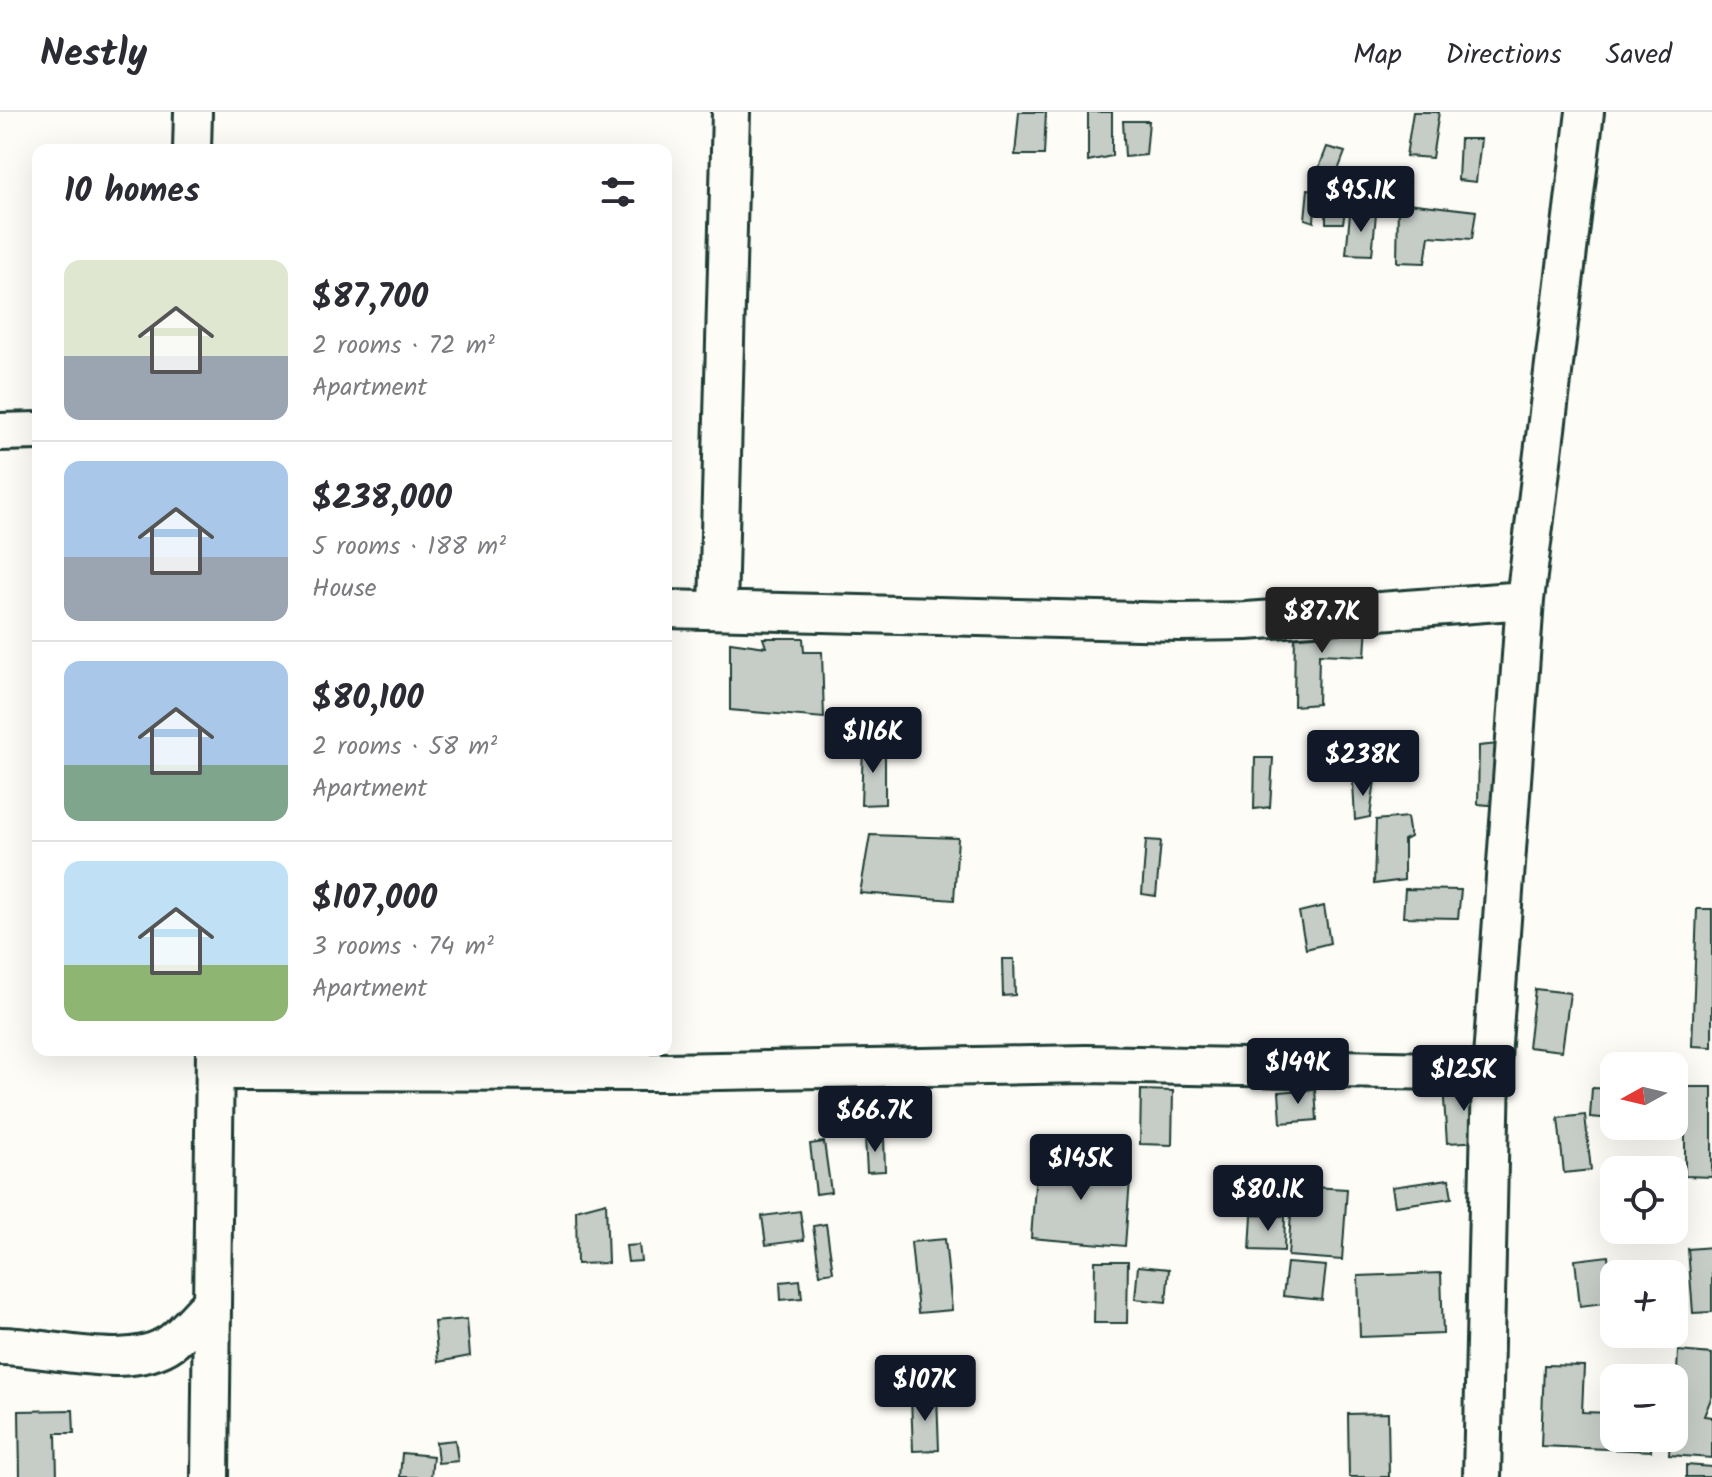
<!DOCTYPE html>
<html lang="en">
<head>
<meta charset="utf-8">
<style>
  :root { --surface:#fff; --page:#f2f2f3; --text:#2b2b33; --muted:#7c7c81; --line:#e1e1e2; --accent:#111827 }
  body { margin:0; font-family:Kalam,sans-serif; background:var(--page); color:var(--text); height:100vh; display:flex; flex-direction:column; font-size:30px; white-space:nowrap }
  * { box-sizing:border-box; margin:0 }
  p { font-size:26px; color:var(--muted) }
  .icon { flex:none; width:44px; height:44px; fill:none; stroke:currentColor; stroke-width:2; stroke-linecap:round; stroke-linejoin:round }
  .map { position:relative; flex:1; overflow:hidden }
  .side { position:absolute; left:32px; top:32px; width:640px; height:912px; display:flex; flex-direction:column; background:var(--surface); border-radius:16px; box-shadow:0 8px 32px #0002 }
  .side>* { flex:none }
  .needle { width:52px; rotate:262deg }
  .controls { position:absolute; left:1600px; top:940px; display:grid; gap:16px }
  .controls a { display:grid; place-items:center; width:88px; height:88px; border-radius:16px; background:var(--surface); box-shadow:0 8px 32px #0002; font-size:40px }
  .price { position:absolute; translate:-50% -68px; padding:0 18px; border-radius:8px; background:var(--accent); color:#fff; font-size:26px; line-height:52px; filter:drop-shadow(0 2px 4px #0008) }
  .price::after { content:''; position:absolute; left:50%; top:48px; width:24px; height:18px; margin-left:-12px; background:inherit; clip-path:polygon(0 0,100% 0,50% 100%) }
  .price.selected { background:#222; color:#fff }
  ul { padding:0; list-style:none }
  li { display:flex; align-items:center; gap:24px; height:200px; padding:0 32px }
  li+li { border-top:2px solid var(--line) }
  li span { display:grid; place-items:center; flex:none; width:224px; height:160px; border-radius:16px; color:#555 }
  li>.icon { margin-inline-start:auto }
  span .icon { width:96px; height:96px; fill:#fffc; stroke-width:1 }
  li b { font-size:34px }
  h2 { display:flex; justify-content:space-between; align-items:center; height:96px; padding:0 32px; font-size:34px }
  header { display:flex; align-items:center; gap:48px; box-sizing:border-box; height:112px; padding:0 40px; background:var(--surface); border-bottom:2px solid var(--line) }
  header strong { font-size:38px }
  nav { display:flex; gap:44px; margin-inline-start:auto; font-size:28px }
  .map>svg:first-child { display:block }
  .building { fill:#c6cdc7; stroke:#1f3d34; stroke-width:2 }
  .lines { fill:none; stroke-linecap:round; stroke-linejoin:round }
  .street-casing { stroke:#1f3d34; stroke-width:42 }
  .street { stroke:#fdfcf7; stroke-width:36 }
</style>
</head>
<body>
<header>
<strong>Nestly</strong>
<nav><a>Map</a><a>Directions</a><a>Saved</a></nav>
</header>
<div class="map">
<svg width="1712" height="1365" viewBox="0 0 1712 1365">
  <rect width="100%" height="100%" fill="#fdfcf7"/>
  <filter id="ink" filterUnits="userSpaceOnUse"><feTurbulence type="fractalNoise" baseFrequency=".0125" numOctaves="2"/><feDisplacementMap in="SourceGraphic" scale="16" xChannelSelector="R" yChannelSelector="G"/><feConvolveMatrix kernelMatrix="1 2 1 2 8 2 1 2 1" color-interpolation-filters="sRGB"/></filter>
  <g filter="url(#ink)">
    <path class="building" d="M1019,0h27l-2,43h-29z
      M1088,0h24v44l-24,5z
      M1413,0h26l-7,46 -26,-2z
      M1123,9h26l-3,34 -21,2z
      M1460,27h21l-5,43 -18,-2z
      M1327,35l18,5 -13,34 -17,-8z
      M1308,77l40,4 -5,30h-17v-17l-11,-1 -1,17 -9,-3z
      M1398,90l78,9 -4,28 -43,-3 -4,27 -28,-1z
      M1350,102h26l-4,41 -26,-1z
      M1367,512l-2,32 -46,-2 -1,50 -24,2 1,-77z
      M763,526h40l1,14h18l2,66 -94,-8v-68l36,5z
      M1508,631l-8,63 -22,-2 1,-58z
      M885,633v59l-24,1 2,-59z
      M1255,646h18l-3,49 -16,2z
      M1365,666l10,2 -5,37 -15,3 -2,-38z
      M1407,705l3,20 -6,3v40l-30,4 2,-64z
      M870,723l88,3 -4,62 -94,-7z
      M1146,728l15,1 -5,55 -14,-2z
      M1405,777l56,1 -3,28 -55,-1z
      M1324,794l6,37 -24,6 -7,-37z
      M1697,797h15v138l-20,-1z
      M1002,847h12l1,36 -12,1z
      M1535,877l35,4 -8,58 -34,-4z
      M1480,971l5,58 -38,2 -4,-58z
      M1685,975h27v90l-27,-1z
      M1592,976l22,1v30l-24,-2z
      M1315,977l2,31 -36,3 -2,-31z
      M1141,978l32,1 -1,54 -32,-1z
      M1585,1003l6,55 -27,3 -6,-55z
      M884,1025l1,34 -18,1 -2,-34z
      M824,1030l7,50 -15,2 -6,-50z
      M1037,1047l94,8 -6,79 -94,-8z
      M1449,1067l3,19 -57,8 -3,-19z
      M1293,1074l54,3 -5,71 -54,-4z
      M606,1090l2,61 -31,1 -1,-54z
      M800,1099l4,29 -38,5 -4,-29z
      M1252,1103l33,1 -1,35 -34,-1z
      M826,1112l7,48 -13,2 -7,-48z
      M945,1127l7,71 -34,3 -7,-71z
      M639,1133l2,16 -13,1 -2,-16z
      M1712,1135v65l-19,1 -5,-64z
      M1608,1144l5,46 -33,4 -5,-46z
      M1095,1149h33l-1,62h-33z
      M1287,1151l39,3 -4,34 -39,-4z
      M1138,1154l31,3 -3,33 -31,-3z
      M1441,1161l2,61 -83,3 -2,-61z
      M800,1168l2,18 -21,2 -1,-18z
      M467,1207l3,37 -32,6 -4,-40z
      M1678,1239l34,3v42l-8,20 8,1v41l-43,-3 1,-17h4z
      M1544,1253l40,1 -2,46 32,1v25h38l-1,13 -110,-5z
      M937,1283l2,55 -26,1 -2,-54z
      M73,1298l1,23h-18l1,44h-37l-1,-66z
      M1388,1301l1,64h-40l-1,-63z
      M455,1328l3,21 -20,2 -2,-21z
      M402,1341l31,3 -2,21h-31z
      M1686,1353l26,2v10h-26z"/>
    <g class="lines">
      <defs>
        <path id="street" d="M192,38l1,-38
          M0,320l38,-1
          M666,497l513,13 68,-1 278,-21
          M718,498l13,-498
          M215,959l452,1 419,-8 405,8
          M0,1234c49,0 130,27 172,-4 14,-11 27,-27 40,-40
          M210,1365l5,-427
          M1482,1365l9,-405 34,-472 60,-488"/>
      </defs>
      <use href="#street" class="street-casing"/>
      <use href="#street" class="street"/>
    </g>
  </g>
</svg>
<div class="controls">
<a><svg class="needle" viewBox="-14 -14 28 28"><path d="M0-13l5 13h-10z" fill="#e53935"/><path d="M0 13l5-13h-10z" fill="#7c7c81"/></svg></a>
<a><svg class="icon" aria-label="locate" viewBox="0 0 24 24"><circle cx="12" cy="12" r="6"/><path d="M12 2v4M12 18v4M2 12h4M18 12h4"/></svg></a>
<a>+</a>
<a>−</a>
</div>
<b class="price" style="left:1361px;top:122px">$95.1K</b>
<b class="price selected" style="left:1322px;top:543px">$87.7K</b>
<b class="price" style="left:873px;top:663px">$116K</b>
<b class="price" style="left:1363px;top:686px">$238K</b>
<b class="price" style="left:1298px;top:994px">$149K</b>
<b class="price" style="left:1464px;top:1001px">$125K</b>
<b class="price" style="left:875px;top:1042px">$66.7K</b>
<b class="price" style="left:1081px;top:1090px">$145K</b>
<b class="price" style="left:1268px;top:1121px">$80.1K</b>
<b class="price" style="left:925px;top:1311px">$107K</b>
<section class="side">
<h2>10 homes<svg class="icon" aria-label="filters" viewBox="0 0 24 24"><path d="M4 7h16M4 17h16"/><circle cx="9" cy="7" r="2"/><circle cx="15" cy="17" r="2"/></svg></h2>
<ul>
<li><span style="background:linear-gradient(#dfe7d0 60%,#9aa5b1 0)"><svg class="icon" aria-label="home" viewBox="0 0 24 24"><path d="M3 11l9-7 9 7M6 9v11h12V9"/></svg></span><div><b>$87,700</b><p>2 rooms · 72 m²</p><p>Apartment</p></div></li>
<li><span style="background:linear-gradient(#a9c7e8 60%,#9aa5b1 0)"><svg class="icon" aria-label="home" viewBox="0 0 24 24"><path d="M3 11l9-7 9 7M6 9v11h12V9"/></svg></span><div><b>$238,000</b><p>5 rooms · 188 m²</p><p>House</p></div></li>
<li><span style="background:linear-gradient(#a9c7e8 65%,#7fa58c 0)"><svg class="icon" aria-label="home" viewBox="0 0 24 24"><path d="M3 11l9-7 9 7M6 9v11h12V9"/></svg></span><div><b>$80,100</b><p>2 rooms · 58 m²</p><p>Apartment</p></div></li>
<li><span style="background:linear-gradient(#bfe0f5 65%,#8fb573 0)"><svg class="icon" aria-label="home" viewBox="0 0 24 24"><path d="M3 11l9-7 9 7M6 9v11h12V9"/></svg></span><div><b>$107,000</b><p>3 rooms · 74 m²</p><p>Apartment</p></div></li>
</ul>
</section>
</div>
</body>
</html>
